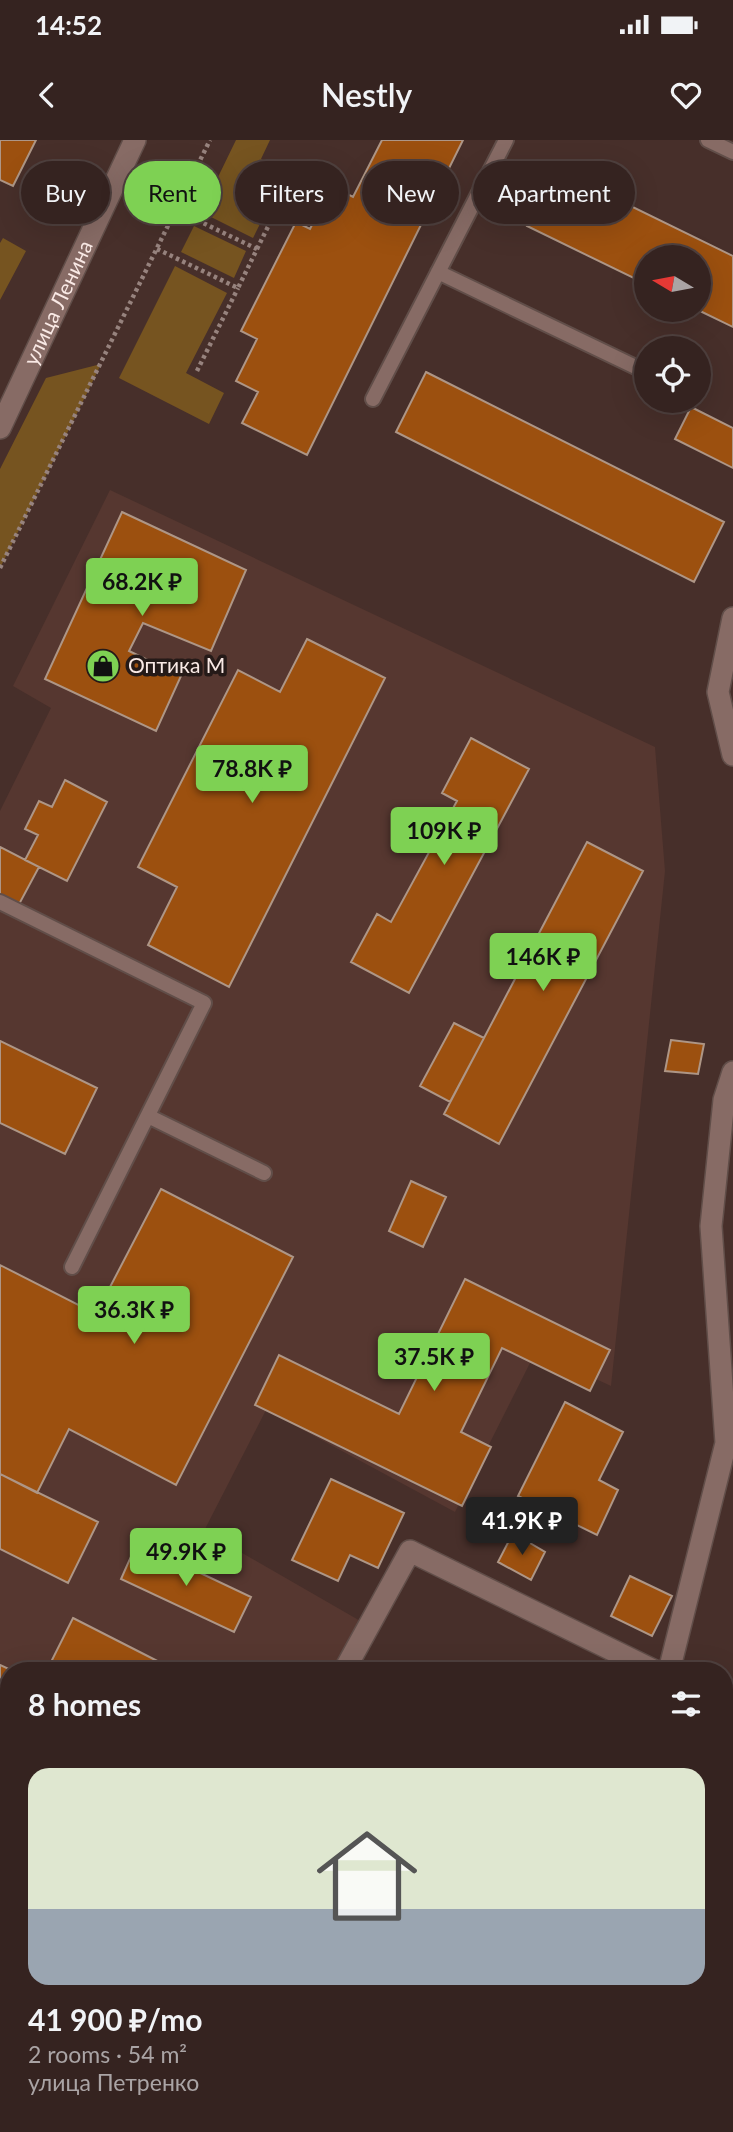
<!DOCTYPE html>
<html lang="en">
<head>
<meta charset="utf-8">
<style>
  :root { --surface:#352320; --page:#402f2d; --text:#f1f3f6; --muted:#aaa4a5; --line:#4f403e; --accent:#7ed153 }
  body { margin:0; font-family:Lato,sans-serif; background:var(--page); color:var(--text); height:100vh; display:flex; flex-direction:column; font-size:26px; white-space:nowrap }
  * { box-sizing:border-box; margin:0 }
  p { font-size:23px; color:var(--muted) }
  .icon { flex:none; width:38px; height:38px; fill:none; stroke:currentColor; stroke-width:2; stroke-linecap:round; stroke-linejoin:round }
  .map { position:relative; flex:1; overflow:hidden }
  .details { position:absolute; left:0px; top:1522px; width:733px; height:471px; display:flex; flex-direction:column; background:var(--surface); border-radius:28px 28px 0 0; box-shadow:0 7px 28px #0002,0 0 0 2px var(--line) }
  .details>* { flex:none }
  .top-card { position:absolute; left:21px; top:21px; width:691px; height:63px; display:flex; gap:14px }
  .needle { width:46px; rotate:280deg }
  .fabs { position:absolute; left:634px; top:105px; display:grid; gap:14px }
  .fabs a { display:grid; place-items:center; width:77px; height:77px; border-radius:50%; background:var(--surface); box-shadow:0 7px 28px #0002,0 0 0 2px var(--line); font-size:35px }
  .price { position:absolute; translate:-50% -60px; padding:0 16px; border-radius:7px; background:var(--accent); color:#111; font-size:23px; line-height:46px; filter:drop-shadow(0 2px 4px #0008) }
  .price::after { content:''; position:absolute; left:50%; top:42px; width:21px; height:16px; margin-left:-10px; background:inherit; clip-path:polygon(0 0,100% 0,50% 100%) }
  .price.current { background:#222; color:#fff }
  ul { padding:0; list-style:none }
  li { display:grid; align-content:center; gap:14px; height:371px; padding:0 28px }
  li+li { border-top:2px solid var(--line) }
  li span { display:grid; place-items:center; height:217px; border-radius:21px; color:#555 }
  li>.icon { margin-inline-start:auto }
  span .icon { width:126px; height:126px; fill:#fffc; stroke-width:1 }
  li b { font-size:30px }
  h2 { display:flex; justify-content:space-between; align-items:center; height:84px; padding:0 28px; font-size:30px }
  .tag { padding:0 24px; border-radius:32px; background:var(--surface); box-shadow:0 7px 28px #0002,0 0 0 2px var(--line); font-size:24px; line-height:63px }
  .tag.current { background:var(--accent); color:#111 }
  .status { display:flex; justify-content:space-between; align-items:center; height:49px; padding:0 35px; background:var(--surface); direction:ltr }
  .status svg { height:19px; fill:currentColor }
  header { display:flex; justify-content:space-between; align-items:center; height:91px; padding:0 28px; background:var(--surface); font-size:32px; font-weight:600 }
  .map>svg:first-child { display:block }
  .built { fill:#563730 }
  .green { fill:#765420 }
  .building { fill:#9c500f; stroke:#ae9686; stroke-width:2 }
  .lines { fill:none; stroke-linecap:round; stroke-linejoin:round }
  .service-casing { stroke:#614e49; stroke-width:18 }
  .minor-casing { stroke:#614e49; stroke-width:24 }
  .tertiary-casing { stroke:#614e49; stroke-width:24 }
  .path { stroke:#97837e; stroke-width:4.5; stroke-dasharray:3.5 3.5; stroke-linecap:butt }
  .service { stroke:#876b65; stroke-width:14 }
  .minor { stroke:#876b65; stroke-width:21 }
  .tertiary { stroke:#876b65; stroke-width:21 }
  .labels { text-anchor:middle; stroke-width:7; stroke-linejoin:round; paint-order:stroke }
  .street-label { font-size:21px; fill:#f9e9e5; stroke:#251a18 }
  .poi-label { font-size:21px; fill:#f9e9e5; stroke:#251a18; text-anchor:start }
</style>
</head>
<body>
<div class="status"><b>14:52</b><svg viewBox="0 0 49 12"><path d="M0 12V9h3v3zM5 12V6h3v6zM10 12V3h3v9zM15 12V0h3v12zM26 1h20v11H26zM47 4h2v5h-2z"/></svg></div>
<header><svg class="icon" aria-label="back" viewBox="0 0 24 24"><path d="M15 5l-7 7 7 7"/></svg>Nestly<svg class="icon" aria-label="heart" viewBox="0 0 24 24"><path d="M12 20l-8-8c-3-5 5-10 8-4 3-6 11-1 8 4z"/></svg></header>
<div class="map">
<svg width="733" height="1992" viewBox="0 0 733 1992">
  <rect width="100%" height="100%" fill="#472f2a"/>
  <path class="built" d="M110,350l545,257 10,124 -54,515 -75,-35 -81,161 -189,-102 -62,121 165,95 -28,45h-332v273l-9,-4v-1129l51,-103 -38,-22z"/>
  <path class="green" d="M236,0h34l-9,19 25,12 -33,67 -52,-26z
    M194,86l52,25 -12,27 -53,-26z
    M3,98l23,13 -26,49v-57z
    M175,126l52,27 -41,80 38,20 -15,31 -90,-46z
    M101,224l-12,25 -89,179v-99l46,-91z
    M0,1800l9,4v41l-9,14z"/>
  <path class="building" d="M0,0h36l-23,46 -13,-6z
    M382,0h81l-156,315 -65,-32 16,-31 -22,-11 21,-42 -16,-8 55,-109 14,7 22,-43 21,11z
    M555,29l178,87v71l-35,-17v-53h-52v27l-119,-58z
    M426,232l298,150 -30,60 -298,-150z
    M691,267l42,21v40l-58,-29z
    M122,372l124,58 -35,81 -68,-28 -14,28 52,25 -25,55 -111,-52z
    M307,499l78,39 -156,309 -81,-42 29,-58 -39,-20 100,-197 42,22z
    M471,598l58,31 -120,224 -58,-31 26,-48 14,8 66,-121 -15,-8z
    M65,640l42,22 -40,79 -42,-21 13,-25 -13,-6 14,-28 13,6z
    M587,702l56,29 -144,273 -55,-30z
    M0,707l39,20 -22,41 -17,-8z
    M454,883l30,15 -34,64 -30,-16z
    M671,900l33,4 -6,30 -33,-3z
    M0,901l97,47 -32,66 -65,-31z
    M411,1041l35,16 -23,50 -34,-16z
    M161,1049l132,68 -117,228 -107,-56 -32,64 -37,-19v-209l96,49z
    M465,1139l145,71 -20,41 -88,-43 -41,84 30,15 -29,59 -207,-101 24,-50 120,59z
    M565,1262l58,30 -24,48 19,10 -21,45 -79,-39z
    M0,1334l98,48 -30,61 -68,-34z
    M331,1339l73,34 -26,55 -28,-13 -12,26 -46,-21z
    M513,1393l32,19 -14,28 -33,-18z
    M137,1403l114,54 -17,35 -113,-53z
    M630,1436l42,20 -20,40 -41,-20z
    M73,1478l104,53h-108l-18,-9z
    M0,1525l13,6h-4l-5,20 -4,-2z
    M9,1591v72l-9,-4v-50z
    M733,1861v35l-9,-6v-16z
    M724,1908l9,5v33l-9,-5z
    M9,1914v70h32l-5,8h-36v-62z
    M171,1984h73l5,3 -3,5h-79z
    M520,1984h24l13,8h-41z
    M556,1984h25l-4,8h-9z"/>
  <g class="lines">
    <defs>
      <path id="service" d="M708,0l25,12
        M438,132l208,100
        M373,259l133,-259
        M0,762l204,101 -132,264
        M148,976l116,57"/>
      <path id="minor" d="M733,478l-15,74 15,63
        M344,1531l66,-120 245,120
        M669,1531l57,-228 -15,-217 13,-126 9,-28
        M724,1572l9,5
        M95,1992l4,-8
        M601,1992l5,-8"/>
      <g id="tertiary">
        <path id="s1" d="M0,288l135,-288"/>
      </g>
    </defs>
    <use href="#service" class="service-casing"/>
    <use href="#minor" class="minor-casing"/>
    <use href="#tertiary" class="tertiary-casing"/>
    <path class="path" d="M157,109l81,39 19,-39 -81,-39
      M257,109l33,-67
      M197,231l41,-83
      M0,428l210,-428"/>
    <use href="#service" class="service"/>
    <use href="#minor" class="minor"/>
    <use href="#tertiary" class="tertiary"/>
  </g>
  <defs>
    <symbol id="shop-disc" viewBox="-11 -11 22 22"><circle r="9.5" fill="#7ed153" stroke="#251a18"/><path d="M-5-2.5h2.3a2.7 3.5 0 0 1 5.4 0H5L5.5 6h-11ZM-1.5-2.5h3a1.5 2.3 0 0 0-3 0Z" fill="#111"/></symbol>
  </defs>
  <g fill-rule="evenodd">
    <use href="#shop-disc" x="84" y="507" width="38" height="38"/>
  </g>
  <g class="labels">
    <g class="street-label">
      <text dy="7" stroke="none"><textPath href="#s1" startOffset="138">улица Ленина</textPath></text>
    </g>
    <g class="poi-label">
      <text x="128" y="533">Оптика М</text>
    </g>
  </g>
</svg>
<div class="fabs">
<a><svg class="needle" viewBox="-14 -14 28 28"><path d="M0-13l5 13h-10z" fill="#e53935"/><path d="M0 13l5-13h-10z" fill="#aaa4a5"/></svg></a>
<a><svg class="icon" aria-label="locate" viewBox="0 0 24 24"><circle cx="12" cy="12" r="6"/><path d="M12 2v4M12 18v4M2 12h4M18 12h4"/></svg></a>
</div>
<b class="price" style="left:142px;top:478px">68.2K ₽</b>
<b class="price" style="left:252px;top:665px">78.8K ₽</b>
<b class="price" style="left:444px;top:727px">109K ₽</b>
<b class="price" style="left:543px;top:853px">146K ₽</b>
<b class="price" style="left:134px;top:1206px">36.3K ₽</b>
<b class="price" style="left:434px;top:1253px">37.5K ₽</b>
<b class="price current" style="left:522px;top:1417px">41.9K ₽</b>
<b class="price" style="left:186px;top:1448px">49.9K ₽</b>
<div class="top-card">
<a class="tag">Buy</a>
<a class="tag current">Rent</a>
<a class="tag">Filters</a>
<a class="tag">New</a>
<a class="tag">Apartment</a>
</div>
<section class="details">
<h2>8 homes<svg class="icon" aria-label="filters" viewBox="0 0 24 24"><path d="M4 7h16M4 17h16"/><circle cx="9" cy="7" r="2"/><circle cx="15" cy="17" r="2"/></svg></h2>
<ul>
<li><span style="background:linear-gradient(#dfe7d0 65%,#9aa5b1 0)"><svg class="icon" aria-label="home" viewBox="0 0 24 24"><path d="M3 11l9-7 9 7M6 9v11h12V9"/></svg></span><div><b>41 900 ₽/mo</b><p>2 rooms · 54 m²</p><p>улица Петренко</p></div></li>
</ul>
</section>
</div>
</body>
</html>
